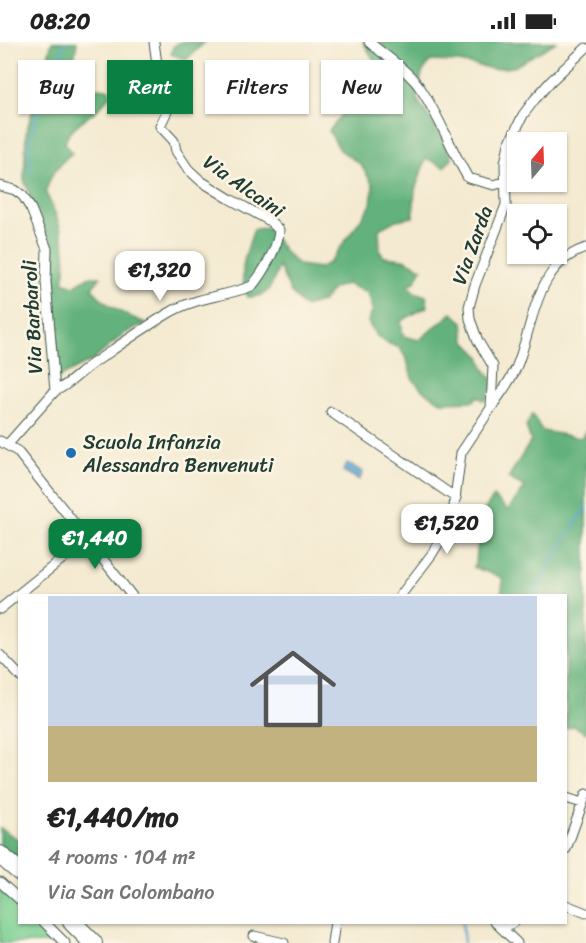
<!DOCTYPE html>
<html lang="en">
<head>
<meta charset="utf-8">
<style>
  :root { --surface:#fff; --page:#f6f6f6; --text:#222; --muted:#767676; --line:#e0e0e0; --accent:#0b8043 }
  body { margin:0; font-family:Sriracha,sans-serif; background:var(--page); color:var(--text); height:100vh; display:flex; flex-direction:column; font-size:22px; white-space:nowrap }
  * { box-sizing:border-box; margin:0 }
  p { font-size:20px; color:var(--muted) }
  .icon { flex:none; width:33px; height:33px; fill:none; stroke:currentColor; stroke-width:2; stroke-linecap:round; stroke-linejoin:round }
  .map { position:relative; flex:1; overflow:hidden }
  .panel { position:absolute; left:18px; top:552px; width:549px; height:330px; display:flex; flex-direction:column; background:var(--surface); border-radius:0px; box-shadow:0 2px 4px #0004 }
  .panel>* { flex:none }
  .guide { position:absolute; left:18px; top:18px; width:550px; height:54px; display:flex; gap:12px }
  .needle { width:39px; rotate:19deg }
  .tools { position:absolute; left:507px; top:90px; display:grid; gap:12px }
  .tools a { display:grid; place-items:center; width:60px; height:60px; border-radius:0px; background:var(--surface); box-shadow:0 2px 4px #0004; font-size:30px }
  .price { position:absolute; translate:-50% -51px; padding:0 14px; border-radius:12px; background:#fff; color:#222; font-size:20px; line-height:39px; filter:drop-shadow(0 2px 3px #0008) }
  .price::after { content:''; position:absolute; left:50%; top:36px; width:18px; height:14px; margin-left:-9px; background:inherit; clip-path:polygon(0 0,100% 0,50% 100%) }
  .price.active { background:var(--accent); color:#fff }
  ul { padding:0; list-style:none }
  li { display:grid; align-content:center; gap:12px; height:318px; padding:0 30px }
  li+li { border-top:2px solid var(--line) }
  li span { display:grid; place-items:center; height:186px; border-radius:0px; color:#555 }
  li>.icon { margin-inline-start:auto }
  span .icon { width:108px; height:108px; fill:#fffc; stroke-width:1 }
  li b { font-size:26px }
  .chip { padding:0 21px; border-radius:0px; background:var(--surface); box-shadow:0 2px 4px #0004; font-size:21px; line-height:54px }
  .chip.active { background:var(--accent); color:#fff }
  .status { display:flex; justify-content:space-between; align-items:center; height:42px; padding:0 30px; background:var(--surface); direction:ltr }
  .status svg { height:16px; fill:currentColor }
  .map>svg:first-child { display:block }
  .green { fill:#7bd093; stroke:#4d8664; stroke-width:1.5 }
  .forest { fill:#64b27d; stroke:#427858; stroke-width:1.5 }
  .water { fill:#5aa4d1; stroke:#3c7082; stroke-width:1.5 }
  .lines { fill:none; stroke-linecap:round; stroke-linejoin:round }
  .stream { stroke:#5aa4d1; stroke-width:2 }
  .street-casing { stroke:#3f574c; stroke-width:11 }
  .highway-casing { stroke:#3f574c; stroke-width:20 }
  .street { stroke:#fff; stroke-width:9 }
  .highway { stroke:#fff; stroke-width:18 }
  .poi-dot { fill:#1f6fb2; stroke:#fcf5e5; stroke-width:2 }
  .labels { text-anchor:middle; stroke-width:5; stroke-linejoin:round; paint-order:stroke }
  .street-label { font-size:20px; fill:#1f3d34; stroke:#fcf5e5 }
  .poi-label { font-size:20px; fill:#1f3d34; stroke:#fcf5e5; text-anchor:start }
</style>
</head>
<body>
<div class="status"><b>08:20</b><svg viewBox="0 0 49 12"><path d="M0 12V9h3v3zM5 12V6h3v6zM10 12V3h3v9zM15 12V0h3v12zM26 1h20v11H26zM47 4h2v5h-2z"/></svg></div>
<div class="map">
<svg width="586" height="901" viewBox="0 0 586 901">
  <rect width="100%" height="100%" fill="#fcf5e5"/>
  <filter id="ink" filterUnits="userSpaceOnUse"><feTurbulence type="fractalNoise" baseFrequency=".0167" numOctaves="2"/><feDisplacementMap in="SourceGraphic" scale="12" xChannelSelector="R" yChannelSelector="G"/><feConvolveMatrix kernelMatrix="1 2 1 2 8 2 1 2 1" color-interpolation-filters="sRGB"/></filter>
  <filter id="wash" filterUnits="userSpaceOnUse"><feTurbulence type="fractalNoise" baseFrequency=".008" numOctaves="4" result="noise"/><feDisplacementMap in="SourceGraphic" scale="24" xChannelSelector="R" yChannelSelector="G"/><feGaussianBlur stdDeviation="1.35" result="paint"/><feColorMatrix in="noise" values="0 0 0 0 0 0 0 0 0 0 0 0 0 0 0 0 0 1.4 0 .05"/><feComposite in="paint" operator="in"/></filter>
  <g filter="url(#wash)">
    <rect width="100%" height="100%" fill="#f4ead1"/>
    <path class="green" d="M0,847l19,18 1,15 15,1 22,20h-57z"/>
    <path class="forest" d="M52,0h25l-5,32c-10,6 -12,10 -10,21l8,6 24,-13 15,1 1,6c-4,5 -8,10 -13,15 -13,11 -27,16 -32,33l7,10c-12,10 -24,23 -26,40 13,26 25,60 17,89l11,4 14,-9h13l-9,11c14,19 33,27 54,35l-21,10 -32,27 -35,18 -8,-134 -26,-64 2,-47z
      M180,0h25l-19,18 -15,-6 2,-7z
      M363,0h193l-42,25 -21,2 -34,-7 -29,-1 -8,12 -5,26 26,39 9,20 -8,9 -18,-9 -11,32 -2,27 -17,3 -17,9 1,22 4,6 19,2 19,9 -7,14 -7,3 6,7 12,4 2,10 -27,15 2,15 16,4 33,-27 11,9 2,19 15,15 4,12 11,15 -10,18 -8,-5 -3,5 -33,1 -19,-12 -10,-12 -5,-18 -7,-12c-17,-6 -24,-9 -32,-26l5,-13 -5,-16 -21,-9 -13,4 -12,14 -18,5 -14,-16 -11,-25c-7,18 -8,32 -32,31 -9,-26 -2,-42 7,-68l14,-1 17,24 14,13 21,3 10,-6 41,-57 2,-20 -12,-20 -21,-15 -11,-19 14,-18 19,-12 8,-28 7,-8z
      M532,372l10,17 39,7 5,-8v303l-12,-7 -8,2v-132l-65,-1 2,-13 -2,-5 -28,-10 3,-6 5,-47 13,-17 14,13 17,-23 -17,-9 23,-37 -5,-15z
      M0,786l19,12v28l-19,-16z"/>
    <path class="water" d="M347,421l16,9 -4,8 -16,-9z"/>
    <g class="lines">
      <path class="stream" d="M31,131l-2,-27 9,-39 28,-65
        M531,554l13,-19 6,-15 36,-55
        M462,880l2,21"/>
    </g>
  </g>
  <g filter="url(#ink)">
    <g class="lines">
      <defs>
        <path id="street" d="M369,0c16,14 35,25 49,43 21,29 32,63 50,93l26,7 10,-3
          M0,144l15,4 8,6 8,13 16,40 -1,33 9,109
          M491,366c8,-13 19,-26 25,-40 18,-42 18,-104 70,-120
          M331,370l125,86
          M0,399l17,10 115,145
          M8,402l47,-53c14,-6 24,-18 37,-27 25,-17 50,-35 77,-51 26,-16 55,-16 83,-27 10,-12 27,-40 27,-56l-9,-9 -40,-22 -29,-18 -13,-12 -12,-18 -2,-10 -14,-15 11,-23 -11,-17 -6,-44
          M400,554l32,-42 14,-23 7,-17 8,-61 30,-45 2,-42 -15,-25 -8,-22 -1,-12 6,-22 31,-80 -1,-42 4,-19 14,-29 12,-16 16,-18 35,-33
          M0,567l87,-70
          M0,613l20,21
          M566,756l16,5
          M566,807l20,-55
          M0,840l20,18
          M566,863l20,8
          M44,880l21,21
          M495,880l22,21
          M503,887l11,-7
          M254,894l30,7
          M332,901l3,-21"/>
        <path id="highway" d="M0,813l20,17
          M72,880l21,21"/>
      </defs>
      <use href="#street" class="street-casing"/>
      <use href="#highway" class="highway-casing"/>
      <use href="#street" class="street"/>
      <use href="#highway" class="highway"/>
    </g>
  </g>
  <circle class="poi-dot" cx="71" cy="411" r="6"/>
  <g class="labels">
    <g class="street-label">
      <text transform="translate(244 144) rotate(35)" y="7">Via Alcaini</text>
      <text transform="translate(472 203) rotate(-70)" y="7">Via Zarda</text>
      <text transform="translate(32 275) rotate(-93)" y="7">Via Barbaroli</text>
    </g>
    <g class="poi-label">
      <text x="83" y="407">Scuola Infanzia<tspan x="83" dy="23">Alessandra Benvenuti</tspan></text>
    </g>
  </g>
</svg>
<div class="tools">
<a><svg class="needle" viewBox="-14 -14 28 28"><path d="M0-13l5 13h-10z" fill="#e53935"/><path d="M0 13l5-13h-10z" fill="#767676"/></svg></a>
<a><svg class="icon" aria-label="locate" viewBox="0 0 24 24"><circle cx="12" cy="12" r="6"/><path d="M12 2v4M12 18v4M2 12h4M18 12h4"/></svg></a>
</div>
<b class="price" style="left:160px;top:260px">€1,320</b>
<b class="price" style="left:447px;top:513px">€1,520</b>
<b class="price active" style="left:95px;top:528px">€1,440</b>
<div class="guide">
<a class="chip">Buy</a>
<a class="chip active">Rent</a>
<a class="chip">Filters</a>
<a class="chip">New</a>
</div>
<section class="panel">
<ul>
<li><span style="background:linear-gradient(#c9d6e8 70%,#c2b280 0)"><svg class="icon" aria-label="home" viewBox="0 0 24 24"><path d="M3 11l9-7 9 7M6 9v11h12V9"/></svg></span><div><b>€1,440/mo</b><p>4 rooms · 104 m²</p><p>Via San Colombano</p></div></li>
</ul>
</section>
</div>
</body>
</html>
